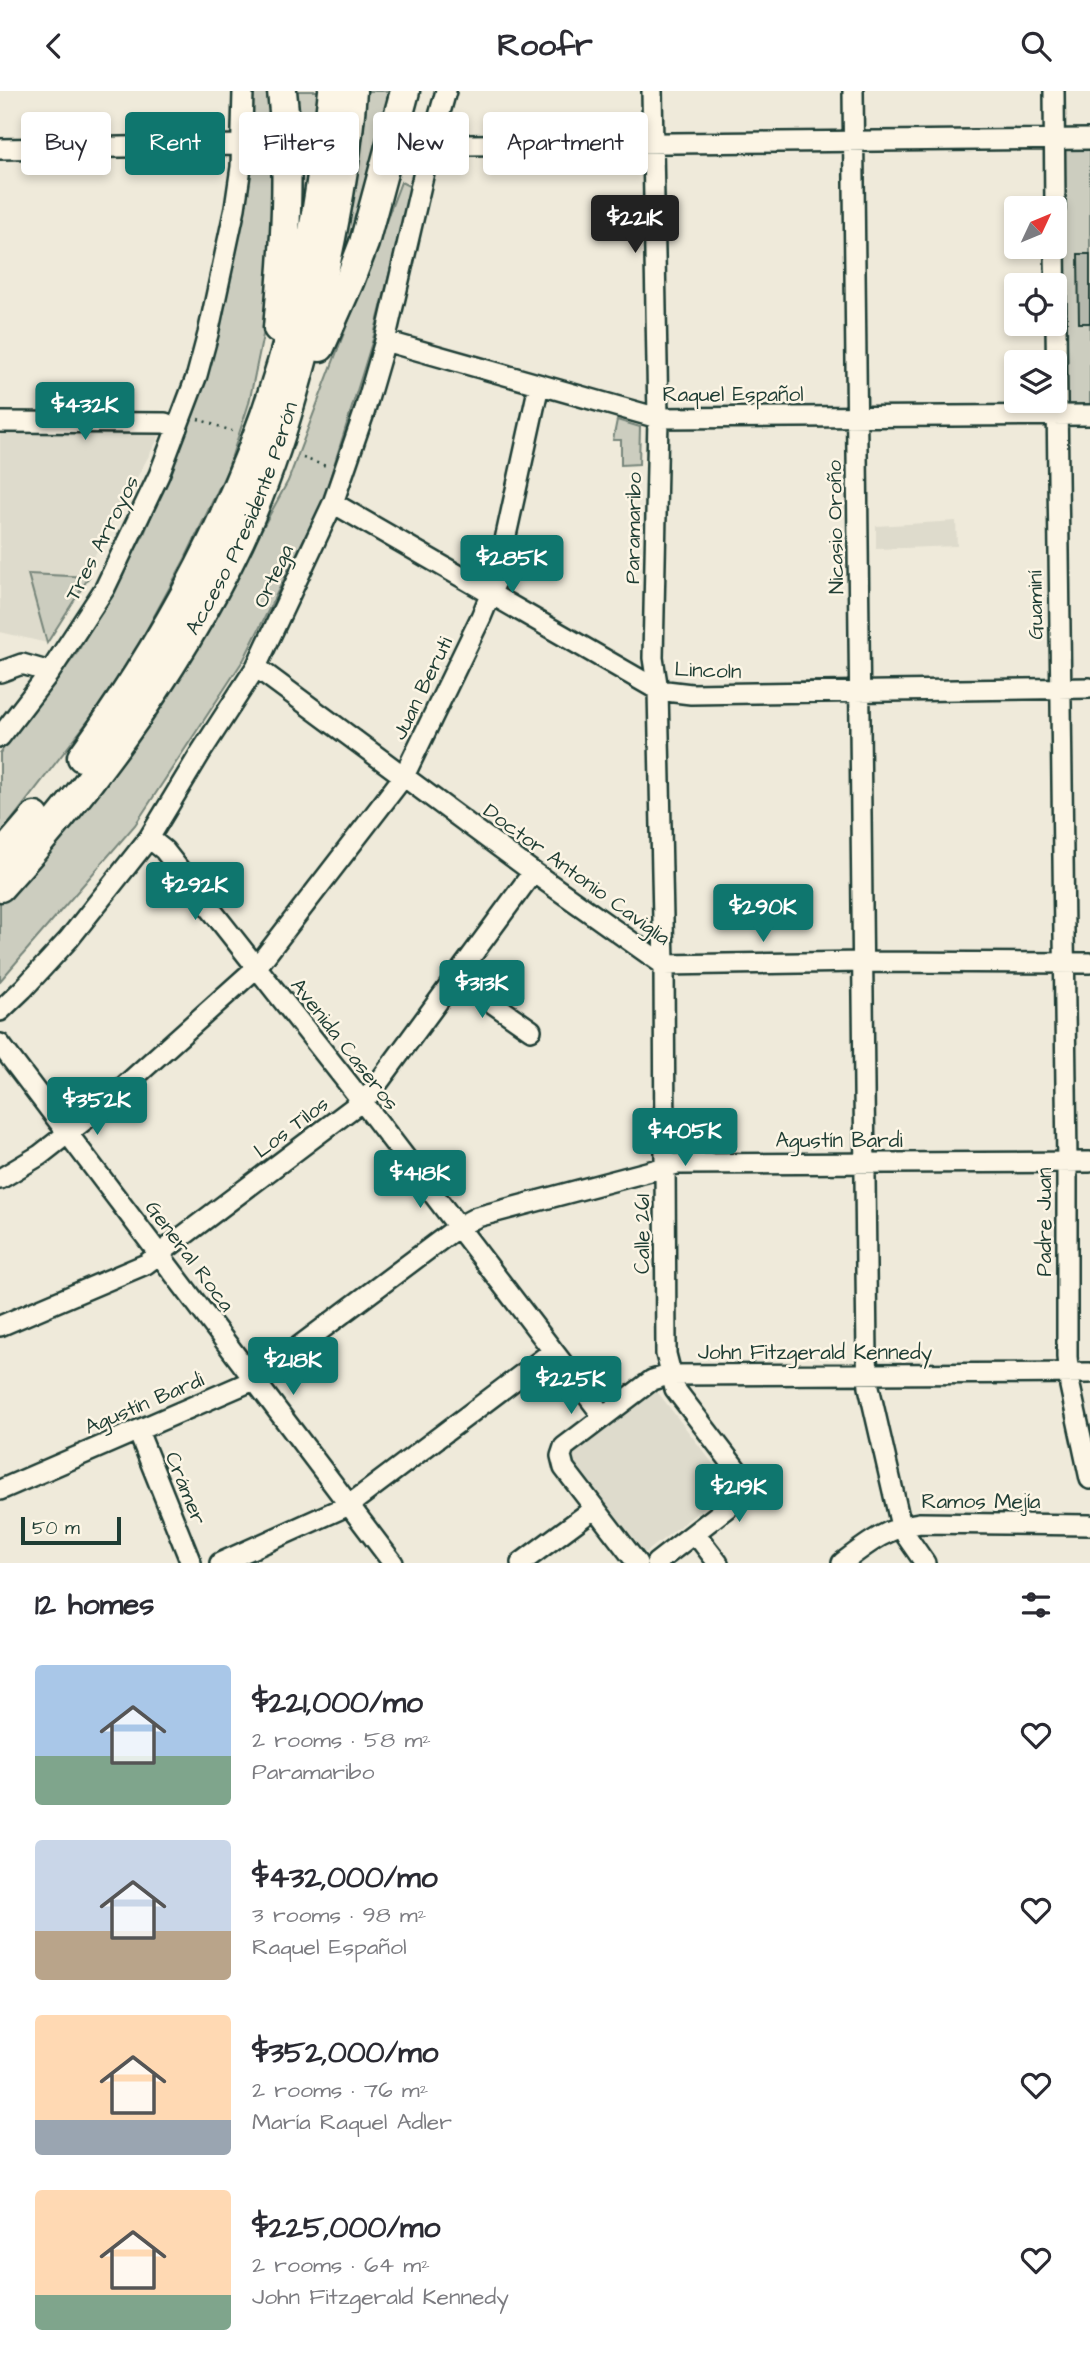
<!DOCTYPE html>
<html lang="en">
<head>
<meta charset="utf-8">
<style>
  :root { --surface:#fff; --page:#f7f7f7; --text:#2b2b33; --muted:#7c7c81; --accent:#0f766e }
  body { margin:0; font-family:"Architects Daughter",sans-serif; background:var(--page); color:var(--text); height:100vh; display:flex; flex-direction:column; font-size:26px; white-space:nowrap }
  * { box-sizing:border-box; margin:0 }
  p { font-size:23px; color:var(--muted) }
  .icon { flex:none; width:38px; height:38px; fill:none; stroke:currentColor; stroke-width:2; stroke-linecap:round; stroke-linejoin:round }
  .map { position:relative; height:1472px; overflow:hidden }
  .panel { display:flex; flex-direction:column; background:var(--surface); flex:1 }
  .panel>* { flex:none }
  .guide { position:absolute; left:21px; top:21px; width:700px; height:63px; display:flex; gap:14px }
  .needle { width:46px; rotate:46deg }
  .tools { position:absolute; left:1004px; top:105px; display:grid; gap:14px }
  .tools a { display:grid; place-items:center; width:63px; height:63px; border-radius:7px; background:var(--surface); box-shadow:0 4px 10px #0003; font-size:35px }
  .scale { position:absolute; left:21px; bottom:18px; width:100px; box-sizing:border-box; padding-left:7px; border:4px solid #1f3d34; border-top:0; font-size:19px; line-height:24px; white-space:nowrap; color:#1f3d34; -webkit-text-stroke:5px #fcf5e5; paint-order:stroke }
  .price { position:absolute; translate:-50% -60px; padding:0 16px; border-radius:7px; background:var(--accent); color:#fff; font-size:23px; line-height:46px; filter:drop-shadow(0 2px 4px #0008) }
  .price::after { content:''; position:absolute; left:50%; top:42px; width:21px; height:16px; margin-left:-10px; background:inherit; clip-path:polygon(0 0,100% 0,50% 100%) }
  .price.on { background:#222; color:#fff }
  ul { padding:0; list-style:none }
  li { display:flex; align-items:center; gap:21px; height:175px; padding:0 35px }
  li span { display:grid; place-items:center; flex:none; width:196px; height:140px; border-radius:7px; color:#555 }
  li>.icon { margin-inline-start:auto }
  span .icon { width:84px; height:84px; fill:#fffc; stroke-width:1 }
  li b { font-size:30px }
  h2 { display:flex; justify-content:space-between; align-items:center; height:84px; padding:0 35px; font-size:30px }
  .pill { padding:0 24px; border-radius:7px; background:var(--surface); box-shadow:0 4px 10px #0003; font-size:24px; line-height:63px }
  .pill.on { background:var(--accent); color:#fff }
  header { display:flex; justify-content:space-between; align-items:center; height:91px; padding:0 35px; background:var(--surface); font-size:32px; font-weight:700 }
  .map>svg:first-child { display:block }
  .built { fill:#dedbcc }
  .green { fill:#cccdbf; stroke:#76857a; stroke-width:2 }
  .building { fill:#b5b9ad; stroke:#1f3d34; stroke-width:2 }
  .lines { fill:none; stroke-linecap:round; stroke-linejoin:round }
  .minor-casing { stroke:#1f3d34; stroke-width:24 }
  .highway-casing { stroke:#1f3d34; stroke-width:33 }
  .path { stroke:#1f3d34; stroke-width:2.5; stroke-dasharray:2 5; stroke-linecap:butt }
  .minor { stroke:#fcf5e5; stroke-width:19 }
  .highway { stroke:#fcf5e5; stroke-width:28 }
  .labels { text-anchor:middle; stroke-width:5; stroke-linejoin:round; paint-order:stroke }
  .street-label { font-size:21px; fill:#1f3d34; stroke:#fcf5e5 }
</style>
</head>
<body>
<header><svg class="icon" aria-label="back" viewBox="0 0 24 24"><path d="M15 5l-7 7 7 7"/></svg>Roofr<svg class="icon" aria-label="search" viewBox="0 0 24 24"><circle cx="10" cy="10" r="6"/><path d="M15 15l6 6"/></svg></header>
<div class="map">
<svg width="1090" height="1472" viewBox="0 0 1090 1472">
  <rect width="100%" height="100%" fill="#efeada"/>
  <filter id="ink" filterUnits="userSpaceOnUse"><feTurbulence type="fractalNoise" baseFrequency=".0143" numOctaves="2"/><feDisplacementMap in="SourceGraphic" scale="14" xChannelSelector="R" yChannelSelector="G"/><feConvolveMatrix kernelMatrix="1 2 1 2 8 2 1 2 1" color-interpolation-filters="sRGB"/></filter>
  <g filter="url(#ink)">
    <path class="built" d="M0,331l165,4 -118,217 -47,-11z
      M956,430l1,25 -81,3v-23z
      M656,1299l75,97 -86,66 -75,-97z"/>
    <path class="green" d="M252,0h24l-7,215 -20,97 -22,68 -42,88 -66,122 -119,154v-82l77,-100 67,-119 58,-144 34,-144z
      M288,0h32l-28,180z
      M358,0h41l-28,102 -38,96z
      M1060,57l30,2v257h-24z
      M401,91l10,5 -38,152 -50,162 -79,158 -109,166 -135,156v-80l94,-104 100,-143 94,-173z
      M617,329l23,7 -1,37 -18,1v-25h-8z
      M28,483l61,3 -42,66z"/>
    <path class="building" d="M1078,163h12v69h-11z"/>
    <g class="lines">
      <defs>
        <path id="minor" d="M652,0l6,327 -5,240 5,32 6,275 2,389 9,35 62,81 7,16 -7,14 -81,63
          M853,0l14,1267 2,29 32,139 6,11 18,26
          M1054,0l1,117
          M434,43l34,11 622,-6
          M0,58l242,-4
          M1055,156l12,915v195l3,29 20,93
          M385,250l273,77 432,-3
          M0,331l165,1 12,5
          M333,412l325,187 33,4 399,-6
          M256,576l277,205 131,93 199,-3 227,1
          M0,581l22,-8 28,8
          M0,646l50,-65 55,-84 54,-113 38,-100 11,-41 27,-126 6,-41 2,-76
          M149,747l15,12 198,251 241,315
          M455,886l76,53
          M0,920l23,-22 46,-50 80,-101 52,-86 55,-85 77,-164 31,-90 21,-72 42,-182 19,-68
          M0,953l393,519
          M0,1088l40,-24 60,-47 156,-140 148,-192 77,-159 15,-36 43,-196
          M0,1235l146,-62 216,-163 8,-7 163,-222
          M138,1340l53,132
          M0,1399l254,-110 204,-153 19,-10 200,-53 413,-2
          M695,1442l23,30
          M220,1472l129,-58 204,-154
          M521,1472l74,-55
          M637,1472l-73,-95 -3,-12 3,-9 88,-67 17,-5 421,-2
          M842,1472c25,-19 46,-36 78,-40l170,2"/>
        <g id="highway">
          <path d="M278,237c7,-78 13,-159 4,-237"/>
          <path d="M320,256l29,-65 15,-39 41,-152"/>
          <path d="M82,666c101,-141 176,-286 217,-457 16,-68 26,-139 34,-209"/>
          <path d="M0,767l35,-41"/>
          <path id="s1" d="M0,796c88,-96 169,-207 228,-323 38,-74 62,-154 82,-234 20,-79 36,-158 42,-239"/>
        </g>
      </defs>
      <use href="#minor" class="minor-casing"/>
      <use href="#highway" class="highway-casing"/>
      <path class="path" d="M198,328l34,12
        M303,367l26,9"/>
      <use href="#minor" class="minor"/>
      <use href="#highway" class="highway"/>
    </g>
  </g>
  <g class="labels">
    <g class="street-label">
      <text x="733" y="310">Raquel Español</text>
      <text dy="7" stroke="none"><textPath href="#s1" startOffset="444">Acceso Presidente Perón</textPath></text>
      <text transform="translate(835 436) rotate(-91)" y="7">Nicasio Oroño</text>
      <text transform="translate(633 437) rotate(-89)" y="7">Paramaribo</text>
      <text transform="translate(102 447) rotate(-63)" y="7">Tres Arroyos</text>
      <text transform="translate(273 485) rotate(-65)" y="7">Ortega</text>
      <text transform="translate(1035 514) rotate(-91)" y="7">Guaminí</text>
      <text transform="translate(708 579) rotate(2)" y="7">Lincoln</text>
      <text transform="translate(422 597) rotate(-64)" y="7">Juan Beruti</text>
      <text transform="translate(577 783) rotate(36)" y="7">Doctor Antonio Caviglia</text>
      <text transform="translate(345 953) rotate(52)" y="7">Avenida Caseros</text>
      <text transform="translate(291 1036) rotate(-37)" y="7">Los Tilos</text>
      <text x="839" y="1056">Agustín Bardi</text>
      <text transform="translate(1044 1131) rotate(-90)" y="7">Padre Juan</text>
      <text transform="translate(642 1143) rotate(-90)" y="7">Calle 261</text>
      <text transform="translate(190 1165) rotate(53)" y="7">General Roca</text>
      <text x="815" y="1268">John Fitzgerald Kennedy</text>
      <text transform="translate(144 1312) rotate(-23)" y="7">Agustín Bardi</text>
      <text transform="translate(186 1397) rotate(68)" y="7">Crámer</text>
      <text x="981" y="1417">Ramos Mejía</text>
    </g>
  </g>
</svg>
<div class="tools">
<a><svg class="needle" viewBox="-14 -14 28 28"><path d="M0-13l5 13h-10z" fill="#e53935"/><path d="M0 13l5-13h-10z" fill="#7c7c81"/></svg></a>
<a><svg class="icon" aria-label="locate" viewBox="0 0 24 24"><circle cx="12" cy="12" r="6"/><path d="M12 2v4M12 18v4M2 12h4M18 12h4"/></svg></a>
<a><svg class="icon" aria-label="layers" viewBox="0 0 24 24"><path d="M12 4l9 5-9 5-9-5zM3 14l9 5 9-5"/></svg></a>
</div>
<div class="scale">50 m</div>
<b class="price on" style="left:635px;top:164px">$221K</b>
<b class="price" style="left:85px;top:351px">$432K</b>
<b class="price" style="left:512px;top:504px">$285K</b>
<b class="price" style="left:195px;top:831px">$292K</b>
<b class="price" style="left:763px;top:853px">$290K</b>
<b class="price" style="left:482px;top:929px">$313K</b>
<b class="price" style="left:97px;top:1046px">$352K</b>
<b class="price" style="left:685px;top:1077px">$405K</b>
<b class="price" style="left:420px;top:1119px">$418K</b>
<b class="price" style="left:293px;top:1306px">$218K</b>
<b class="price" style="left:571px;top:1325px">$225K</b>
<b class="price" style="left:739px;top:1433px">$219K</b>
<div class="guide">
<a class="pill">Buy</a>
<a class="pill on">Rent</a>
<a class="pill">Filters</a>
<a class="pill">New</a>
<a class="pill">Apartment</a>
</div>
</div>
<section class="panel">
<h2>12 homes<svg class="icon" aria-label="filters" viewBox="0 0 24 24"><path d="M4 7h16M4 17h16"/><circle cx="9" cy="7" r="2"/><circle cx="15" cy="17" r="2"/></svg></h2>
<ul>
<li><span style="background:linear-gradient(#a9c7e8 65%,#7fa58c 0)"><svg class="icon" aria-label="home" viewBox="0 0 24 24"><path d="M3 11l9-7 9 7M6 9v11h12V9"/></svg></span><div><b>$221,000/mo</b><p>2 rooms · 58 m²</p><p>Paramaribo</p></div><svg class="icon" aria-label="heart" viewBox="0 0 24 24"><path d="M12 20l-8-8c-3-5 5-10 8-4 3-6 11-1 8 4z"/></svg></li>
<li><span style="background:linear-gradient(#c9d6e8 65%,#b9a48a 0)"><svg class="icon" aria-label="home" viewBox="0 0 24 24"><path d="M3 11l9-7 9 7M6 9v11h12V9"/></svg></span><div><b>$432,000/mo</b><p>3 rooms · 98 m²</p><p>Raquel Español</p></div><svg class="icon" aria-label="heart" viewBox="0 0 24 24"><path d="M12 20l-8-8c-3-5 5-10 8-4 3-6 11-1 8 4z"/></svg></li>
<li><span style="background:linear-gradient(#ffd9b3 75%,#9aa5b1 0)"><svg class="icon" aria-label="home" viewBox="0 0 24 24"><path d="M3 11l9-7 9 7M6 9v11h12V9"/></svg></span><div><b>$352,000/mo</b><p>2 rooms · 76 m²</p><p>María Raquel Adler</p></div><svg class="icon" aria-label="heart" viewBox="0 0 24 24"><path d="M12 20l-8-8c-3-5 5-10 8-4 3-6 11-1 8 4z"/></svg></li>
<li><span style="background:linear-gradient(#ffd9b3 75%,#7fa58c 0)"><svg class="icon" aria-label="home" viewBox="0 0 24 24"><path d="M3 11l9-7 9 7M6 9v11h12V9"/></svg></span><div><b>$225,000/mo</b><p>2 rooms · 64 m²</p><p>John Fitzgerald Kennedy</p></div><svg class="icon" aria-label="heart" viewBox="0 0 24 24"><path d="M12 20l-8-8c-3-5 5-10 8-4 3-6 11-1 8 4z"/></svg></li>
</ul>
</section>
</body>
</html>
